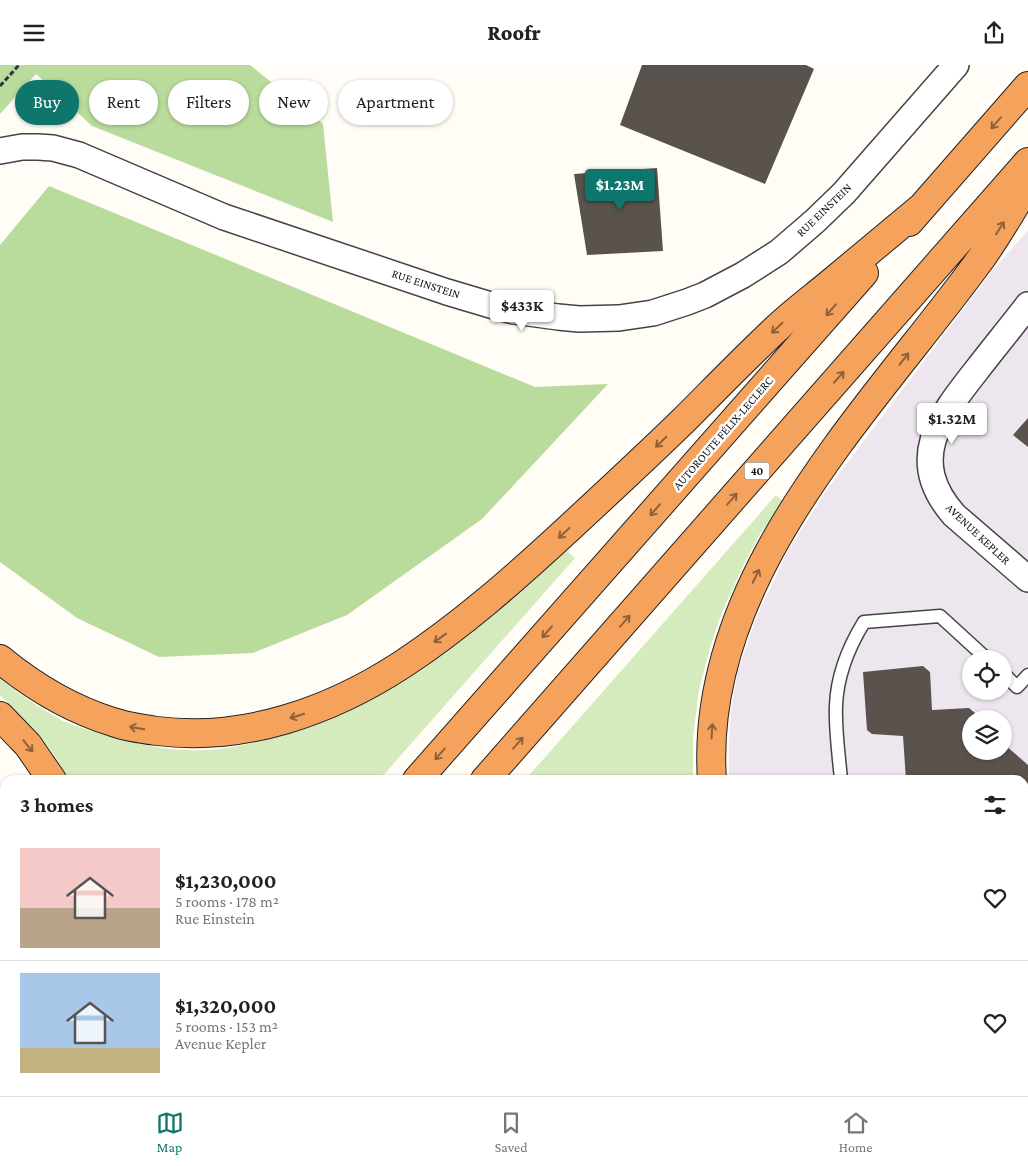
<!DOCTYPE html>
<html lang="en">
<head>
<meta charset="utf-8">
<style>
  :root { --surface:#fff; --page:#f2f2f2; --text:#222; --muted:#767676; --line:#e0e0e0; --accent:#0f766e }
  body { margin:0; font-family:"Crimson Pro",serif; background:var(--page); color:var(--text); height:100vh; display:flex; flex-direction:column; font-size:19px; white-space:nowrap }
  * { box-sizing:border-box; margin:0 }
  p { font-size:16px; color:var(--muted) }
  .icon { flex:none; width:28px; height:28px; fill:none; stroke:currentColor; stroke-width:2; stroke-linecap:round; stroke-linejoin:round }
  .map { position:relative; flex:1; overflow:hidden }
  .details { position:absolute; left:0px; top:710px; width:1029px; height:321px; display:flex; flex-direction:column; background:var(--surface); border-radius:15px 15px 0 0; box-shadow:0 1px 4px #0004 }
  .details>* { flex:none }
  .guide { position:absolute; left:15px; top:15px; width:500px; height:45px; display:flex; gap:10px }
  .controls { position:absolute; left:962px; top:585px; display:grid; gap:10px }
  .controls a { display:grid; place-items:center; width:50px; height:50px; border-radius:50%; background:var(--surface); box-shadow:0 1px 4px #0004; font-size:25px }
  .price { position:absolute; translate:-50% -42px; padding:0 11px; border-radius:5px; background:#fff; color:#222; font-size:16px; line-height:32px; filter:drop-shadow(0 1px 2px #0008) }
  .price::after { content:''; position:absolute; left:50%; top:30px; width:15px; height:11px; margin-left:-8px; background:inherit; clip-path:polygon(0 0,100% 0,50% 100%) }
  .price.current { background:var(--accent); color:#fff }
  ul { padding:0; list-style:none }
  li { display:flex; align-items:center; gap:15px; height:125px; padding:0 20px }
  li+li { border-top:1px solid var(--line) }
  li span { display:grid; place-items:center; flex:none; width:140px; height:100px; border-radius:0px; color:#555 }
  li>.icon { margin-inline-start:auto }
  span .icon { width:60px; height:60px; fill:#fffc; stroke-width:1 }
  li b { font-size:21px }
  h2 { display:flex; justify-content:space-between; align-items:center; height:60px; padding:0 20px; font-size:21px }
  .pill { padding:0 18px; border-radius:22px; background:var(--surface); box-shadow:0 1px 4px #0004; font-size:18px; line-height:45px }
  .pill.current { background:var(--accent); color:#fff }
  header { display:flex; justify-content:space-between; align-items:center; height:65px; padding:0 20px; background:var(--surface); font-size:22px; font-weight:800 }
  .menu { display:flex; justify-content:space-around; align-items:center; height:70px; border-top:1px solid var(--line); background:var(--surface); font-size:14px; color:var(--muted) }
  .menu a { display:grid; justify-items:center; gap:2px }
  .menu .current { color:var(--accent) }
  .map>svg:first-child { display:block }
  .industrial { fill:#eee6ef; fill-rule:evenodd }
  .green { fill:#d5ebbd }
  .forest { fill:#b9dc9c }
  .building { fill:#5a524d }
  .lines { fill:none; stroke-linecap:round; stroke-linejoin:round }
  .service-casing { stroke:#444; stroke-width:15 }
  .minor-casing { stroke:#444; stroke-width:28 }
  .motorway-casing { stroke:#222; stroke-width:30 }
  .path { stroke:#333; stroke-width:3; stroke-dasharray:5 2.5; stroke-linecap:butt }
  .service { stroke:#fff; stroke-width:12 }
  .minor { stroke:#fff; stroke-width:25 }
  .motorway { stroke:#f5a25d; stroke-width:28 }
  .oneway { stroke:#8e613b }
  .labels { text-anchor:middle; stroke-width:5; stroke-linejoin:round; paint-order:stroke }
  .shield { fill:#fff; stroke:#585858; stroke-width:1 }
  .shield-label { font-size:11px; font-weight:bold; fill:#111 }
  .street-label { font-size:12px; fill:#111; stroke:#fff }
</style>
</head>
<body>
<header><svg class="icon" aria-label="menu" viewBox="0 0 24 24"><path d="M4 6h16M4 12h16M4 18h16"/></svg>Roofr<svg class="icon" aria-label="share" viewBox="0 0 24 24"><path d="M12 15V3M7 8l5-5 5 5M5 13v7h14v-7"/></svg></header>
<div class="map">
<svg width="1028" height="1031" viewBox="0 0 1028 1031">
  <rect width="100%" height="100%" fill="#fffdf5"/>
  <path class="industrial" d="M1028,165v866h-48l-5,-5h49v-311h-295v-39l2,-31 7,-39 19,-55 31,-65 38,-60 163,-216zM971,594h33v32h-33zM971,654h33v32h-33z"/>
  <path class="green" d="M776,430l8,7 -24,32 -16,30 -22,48 -12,36 -11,42 -6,47v43h-168z
    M566,485l9,8 -196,222h-310l-14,-24 -18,-24 -37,-37v-17c14,13 30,23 46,33 6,3 11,7 17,10 17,7 35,12 54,17 21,6 44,11 67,12 26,2 52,-3 78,-9 123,-28 214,-108 304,-191z
    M332,1026h512l5,5h-523z"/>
  <path class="forest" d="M0,0h250l73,59 10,98 -241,-96 -56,-52 -36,40z
    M49,121l486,201 73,-3 -126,135 -135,96 -94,38 -94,4 -82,-39 -77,-56v-317z
    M0,722l5,9v289l-5,9z"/>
  <path class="building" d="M642,0h164l8,4 -49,115 -145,-59z
    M657,103l6,83 -76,4 -13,-81z
    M1028,353v29l-15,-12z
    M923,601l7,6 2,38 37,-2 13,11h-11v32h33v-13l4,4 -3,3 23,20v97l-4,-4v-78h-118l-3,-44 -31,-2 -5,-4 -4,-58z"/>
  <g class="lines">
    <defs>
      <path id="service" d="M1004,609l13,13 11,-12
        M841,715c-2,-24 -6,-49 -5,-74 1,-30 12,-58 28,-84l76,-6 47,43
        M1024,809l4,4"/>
      <path id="minor" d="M0,86l22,-4h16l15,1 26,7 145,62 223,75 47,14 20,5 44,6 21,2 40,-1 34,-5 34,-11 18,-7 38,-20 36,-23 36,-31 29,-28 112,-128
        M1028,240c-17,22 -35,44 -52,66 -37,47 -70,89 -22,144l74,64"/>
      <path id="motorway" d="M909,157l119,-136
        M0,594c34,28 71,50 113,63 14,5 29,7 44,9 88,11 174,-20 246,-67 59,-39 111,-85 163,-133 40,-37 80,-74 119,-112 31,-31 61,-62 93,-92 15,-14 32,-27 48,-40 32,-27 64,-53 96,-80
        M0,651l28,29 24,35
        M417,715l447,-507
        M485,715l543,-618
        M712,715c-14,-201 155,-366 265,-516 19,-25 34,-53 51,-80
        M877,1026l5,5
        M941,1026l6,5
        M52,1031l2,-5
        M139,1031l4,-5
        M208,1031l4,-5
        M288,1031l6,-5"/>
    </defs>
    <use href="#service" class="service-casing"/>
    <use href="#minor" class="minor-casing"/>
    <use href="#motorway" class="motorway-casing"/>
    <path class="path" d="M0,21l19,-21"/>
    <use href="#service" class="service"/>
    <use href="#minor" class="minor"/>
    <use href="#motorway" class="motorway"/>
  </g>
  <defs><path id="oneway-shaft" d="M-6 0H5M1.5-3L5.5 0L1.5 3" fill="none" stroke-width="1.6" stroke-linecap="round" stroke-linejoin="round" transform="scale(1.25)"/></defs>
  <g class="oneway">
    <use href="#oneway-shaft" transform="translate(996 58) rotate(131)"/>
    <use href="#oneway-shaft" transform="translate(1000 163) rotate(-58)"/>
    <use href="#oneway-shaft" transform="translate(831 245) rotate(131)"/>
    <use href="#oneway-shaft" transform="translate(777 263) rotate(136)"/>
    <use href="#oneway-shaft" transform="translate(904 294) rotate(-52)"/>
    <use href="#oneway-shaft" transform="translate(839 312) rotate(-49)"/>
    <use href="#oneway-shaft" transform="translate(661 377) rotate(136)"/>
    <use href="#oneway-shaft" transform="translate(732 434) rotate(-49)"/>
    <use href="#oneway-shaft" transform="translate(655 445) rotate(131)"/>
    <use href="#oneway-shaft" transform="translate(564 468) rotate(137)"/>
    <use href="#oneway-shaft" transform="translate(756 511) rotate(-64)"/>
    <use href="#oneway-shaft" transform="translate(625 556) rotate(-49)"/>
    <use href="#oneway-shaft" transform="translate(547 567) rotate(131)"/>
    <use href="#oneway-shaft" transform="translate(440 573) rotate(144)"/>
    <use href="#oneway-shaft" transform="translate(297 651) rotate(162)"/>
    <use href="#oneway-shaft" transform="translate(137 663) rotate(-170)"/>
    <use href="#oneway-shaft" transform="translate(712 666) rotate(-87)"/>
    <use href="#oneway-shaft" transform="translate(518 678) rotate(-49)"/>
    <use href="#oneway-shaft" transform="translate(28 681) rotate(51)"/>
    <use href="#oneway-shaft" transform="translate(440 689) rotate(131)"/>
  </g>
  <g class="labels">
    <rect class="shield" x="744.5" y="397.5" width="25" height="17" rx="4"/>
    <g class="shield-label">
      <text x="757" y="410">40</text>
    </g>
    <g class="street-label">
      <text transform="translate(824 145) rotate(-44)" y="4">RUE EINSTEIN</text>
      <text transform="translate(426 219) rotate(18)" y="4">RUE EINSTEIN</text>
      <text transform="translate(723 368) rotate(-49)" y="4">AUTOROUTE FÉLIX-LECLERC</text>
      <text transform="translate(978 469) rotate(43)" y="4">AVENUE KEPLER</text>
    </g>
  </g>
</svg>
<div class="controls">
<a><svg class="icon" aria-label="locate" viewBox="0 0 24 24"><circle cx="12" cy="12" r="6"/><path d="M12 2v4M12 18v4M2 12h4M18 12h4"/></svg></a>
<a><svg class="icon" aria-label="layers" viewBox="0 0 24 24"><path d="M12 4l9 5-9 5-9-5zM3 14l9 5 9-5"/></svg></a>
</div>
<b class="price current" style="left:620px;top:146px">$1.23M</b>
<b class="price" style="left:522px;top:267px">$433K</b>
<b class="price" style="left:952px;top:380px">$1.32M</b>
<div class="guide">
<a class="pill current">Buy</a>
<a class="pill">Rent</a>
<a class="pill">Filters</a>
<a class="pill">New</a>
<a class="pill">Apartment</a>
</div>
<section class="details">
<h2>3 homes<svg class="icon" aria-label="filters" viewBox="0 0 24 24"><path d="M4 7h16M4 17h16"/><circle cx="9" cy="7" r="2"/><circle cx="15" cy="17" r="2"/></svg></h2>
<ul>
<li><span style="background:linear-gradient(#f6c9c9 60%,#b9a48a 0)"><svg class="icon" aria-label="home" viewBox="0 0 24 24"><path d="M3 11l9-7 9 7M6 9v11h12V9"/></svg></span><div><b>$1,230,000</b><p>5 rooms · 178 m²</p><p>Rue Einstein</p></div><svg class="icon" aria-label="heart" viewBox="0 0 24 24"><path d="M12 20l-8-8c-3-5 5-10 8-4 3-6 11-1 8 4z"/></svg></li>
<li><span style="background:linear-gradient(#a9c7e8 75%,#c2b280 0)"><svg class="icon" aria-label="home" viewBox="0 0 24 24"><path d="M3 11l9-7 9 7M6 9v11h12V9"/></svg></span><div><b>$1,320,000</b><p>5 rooms · 153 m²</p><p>Avenue Kepler</p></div><svg class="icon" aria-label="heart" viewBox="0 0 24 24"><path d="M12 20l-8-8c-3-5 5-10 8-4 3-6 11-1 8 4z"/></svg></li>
</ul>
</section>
</div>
<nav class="menu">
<a class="current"><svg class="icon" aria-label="map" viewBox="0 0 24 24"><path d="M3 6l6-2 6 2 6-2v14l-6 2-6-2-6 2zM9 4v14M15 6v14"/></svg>Map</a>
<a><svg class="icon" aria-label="saved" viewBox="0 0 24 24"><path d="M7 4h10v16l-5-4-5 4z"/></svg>Saved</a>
<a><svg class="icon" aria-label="home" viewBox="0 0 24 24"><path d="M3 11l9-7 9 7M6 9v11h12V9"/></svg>Home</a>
</nav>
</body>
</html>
